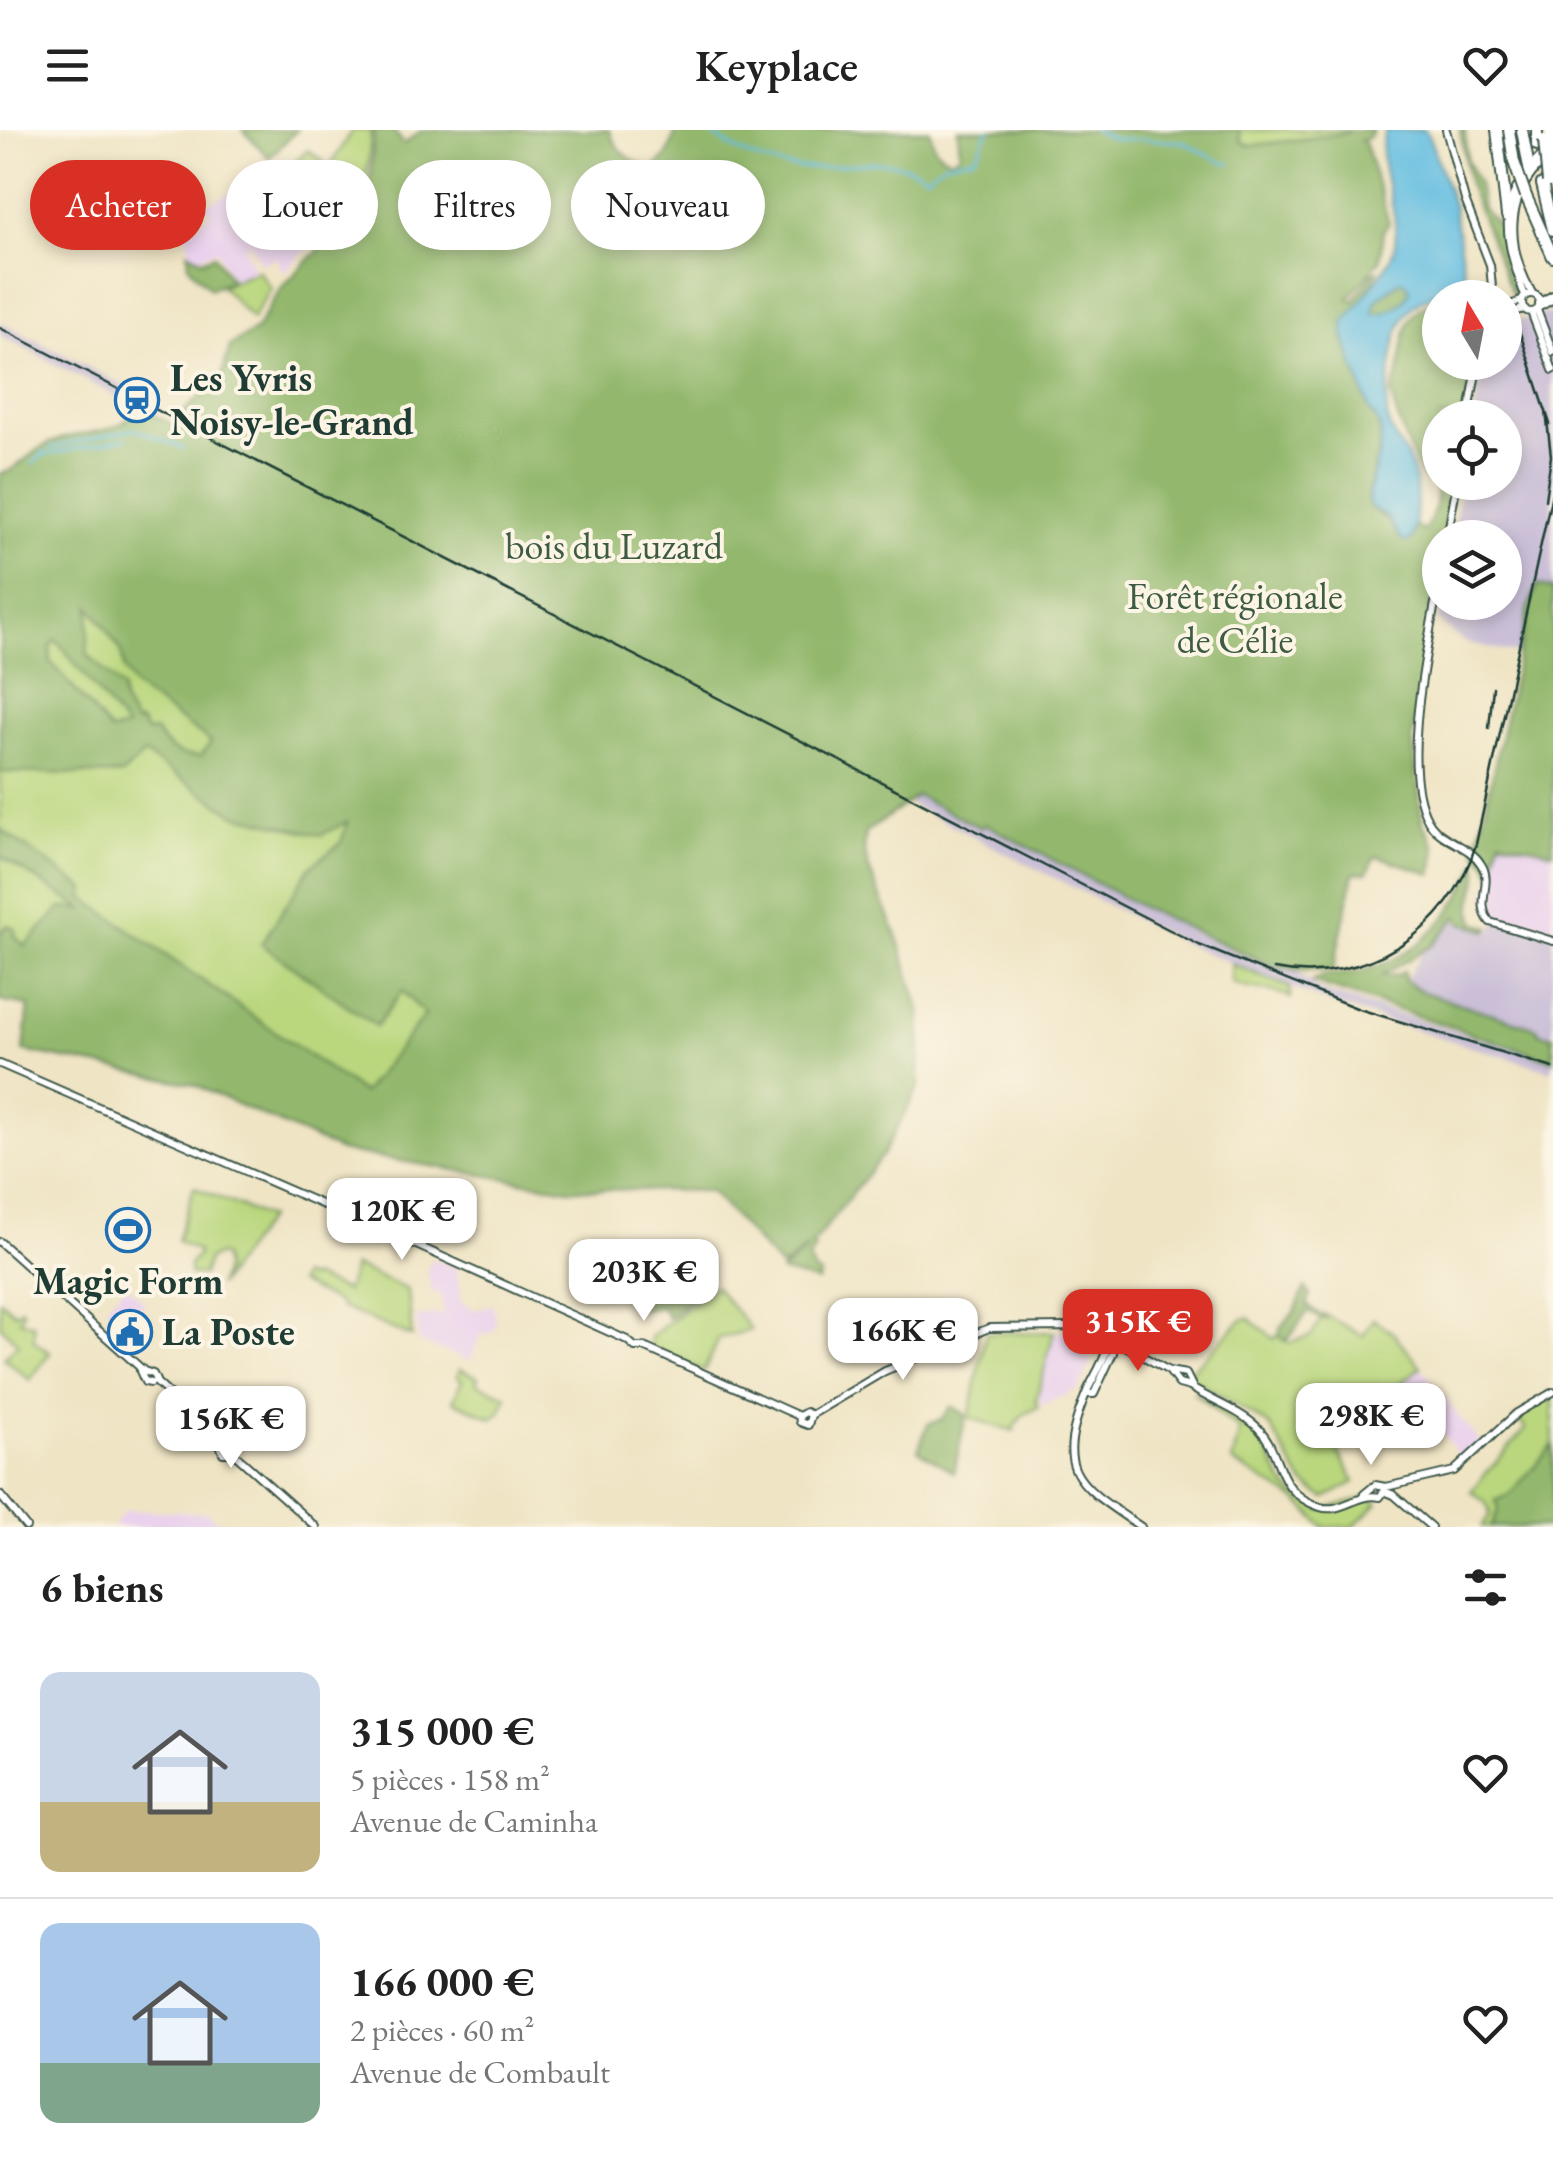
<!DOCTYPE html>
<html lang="fr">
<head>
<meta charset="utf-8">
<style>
  :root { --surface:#fff; --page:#f6f6f6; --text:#222; --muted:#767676; --line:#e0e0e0; --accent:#d93025 }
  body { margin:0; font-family:"EB Garamond",serif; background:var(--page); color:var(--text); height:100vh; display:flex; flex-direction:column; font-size:38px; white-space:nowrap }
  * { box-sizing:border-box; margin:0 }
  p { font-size:32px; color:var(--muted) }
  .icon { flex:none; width:55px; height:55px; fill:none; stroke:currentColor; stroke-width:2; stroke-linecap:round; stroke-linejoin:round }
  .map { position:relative; height:1397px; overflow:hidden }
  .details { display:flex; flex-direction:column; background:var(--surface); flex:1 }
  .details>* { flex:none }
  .hud { position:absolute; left:30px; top:30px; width:1000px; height:90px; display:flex; gap:20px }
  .needle { width:65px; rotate:350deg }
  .controls { position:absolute; left:1422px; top:150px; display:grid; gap:20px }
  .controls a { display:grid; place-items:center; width:100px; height:100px; border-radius:50%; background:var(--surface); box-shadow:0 5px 15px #0003; font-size:50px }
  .price { position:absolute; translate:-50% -85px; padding:0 22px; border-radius:20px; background:#fff; color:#222; font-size:32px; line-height:65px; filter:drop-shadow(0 2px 5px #0008) }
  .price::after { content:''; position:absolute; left:50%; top:60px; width:30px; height:22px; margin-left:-15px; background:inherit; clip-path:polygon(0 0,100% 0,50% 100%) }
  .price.selected { background:var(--accent); color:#fff }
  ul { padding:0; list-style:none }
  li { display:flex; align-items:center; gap:30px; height:250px; padding:0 40px }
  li+li { border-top:2px solid var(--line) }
  li span { display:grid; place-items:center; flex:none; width:280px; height:200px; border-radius:20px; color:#555 }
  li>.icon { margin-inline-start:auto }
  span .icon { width:120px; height:120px; fill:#fffc; stroke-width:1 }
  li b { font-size:42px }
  h2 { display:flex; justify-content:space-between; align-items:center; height:120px; padding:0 40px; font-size:42px }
  .chip { padding:0 35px; border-radius:45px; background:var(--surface); box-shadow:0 5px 15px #0003; font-size:35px; line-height:90px }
  .chip.selected { background:var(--accent); color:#fff }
  header { display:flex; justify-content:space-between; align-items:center; height:130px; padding:0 40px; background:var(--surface); font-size:45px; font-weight:600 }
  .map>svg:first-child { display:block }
  .built { fill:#ead1ed }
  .industrial { fill:#cabfd7 }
  .green { fill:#bad77e; stroke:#6c8a59; stroke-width:2.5 }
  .forest { fill:#93b86d; stroke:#597a50; stroke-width:2.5; fill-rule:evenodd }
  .water { fill:#64bee1; stroke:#427e8a; stroke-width:2.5; fill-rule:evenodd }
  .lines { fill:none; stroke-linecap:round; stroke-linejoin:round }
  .stream { stroke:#64bee1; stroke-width:2.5 }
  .secondary-casing { stroke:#3e564a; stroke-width:10 }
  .highway-casing { stroke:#3e564a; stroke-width:14 }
  .secondary { stroke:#fff; stroke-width:6 }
  .highway { stroke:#fff; stroke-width:10 }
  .rail { stroke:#1f3d34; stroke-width:2.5 }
  .highway-bridge-casing { stroke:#3e564a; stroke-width:14; stroke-linecap:butt }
  .highway-bridge { stroke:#fff; stroke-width:10 }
  .labels { text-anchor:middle; stroke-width:8; stroke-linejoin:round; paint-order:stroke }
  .poi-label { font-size:38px; font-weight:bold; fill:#1f3d34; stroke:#fcf5e5; text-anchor:start }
  .park-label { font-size:38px; fill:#3e5c43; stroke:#fcf5e5 }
</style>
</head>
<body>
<header><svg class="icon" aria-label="menu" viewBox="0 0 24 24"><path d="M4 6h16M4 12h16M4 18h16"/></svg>Keyplace<svg class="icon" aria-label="heart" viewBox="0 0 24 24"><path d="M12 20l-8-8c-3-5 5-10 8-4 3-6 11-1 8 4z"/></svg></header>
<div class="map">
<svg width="1553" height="1397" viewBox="0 0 1553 1397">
  <rect width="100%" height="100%" fill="#fcf5e5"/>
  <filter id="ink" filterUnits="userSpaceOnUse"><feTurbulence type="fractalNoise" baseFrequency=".01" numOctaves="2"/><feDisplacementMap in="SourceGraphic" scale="20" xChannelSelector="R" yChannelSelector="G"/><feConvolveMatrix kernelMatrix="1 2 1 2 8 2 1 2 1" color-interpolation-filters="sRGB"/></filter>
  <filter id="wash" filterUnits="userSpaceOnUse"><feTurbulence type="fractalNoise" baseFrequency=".0048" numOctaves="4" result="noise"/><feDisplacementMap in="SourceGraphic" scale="40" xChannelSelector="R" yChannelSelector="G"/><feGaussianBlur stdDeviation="2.25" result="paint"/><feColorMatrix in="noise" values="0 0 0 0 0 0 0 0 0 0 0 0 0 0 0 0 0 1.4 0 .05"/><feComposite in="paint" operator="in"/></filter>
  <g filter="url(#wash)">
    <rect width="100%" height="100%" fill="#efe4c4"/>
    <path class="built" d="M269,44l6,7 -16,17 21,23 18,-16 20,21 -1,13 -34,34 -6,-16 -16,7 -12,-21 -5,4 11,24 -23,9 -15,-30 -21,8 -7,-7 -2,-19 23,-18 -5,-9z
      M1499,709l54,13v76l-56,-13 -11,-16z
      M432,1129l24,9 5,34 13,8 18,-5 5,17 -5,10 -13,4 -8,25 -52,-19 -3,-25 28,-3 -4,-22 -8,1 -5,-25z
      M126,1155l19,17 -19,21 -20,-16z
      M1069,1201l23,3 -6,21 7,4 -15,30 -38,17 -1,-20 15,-54z
      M1421,1237l58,75 -18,18 -22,-32 -7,5 2,6 -8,7 -24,-27 9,-17 -11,-18z
      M126,1380l81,3 16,14h-111z"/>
    <path class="industrial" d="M1553,182v277l-16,-3 -7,16 -12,52 -54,-12 -26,-22 3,-17 64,-1v-64l-53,-1 10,-54 43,-1v-64l-32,-1 10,-54 22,-1v-38z
      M0,192l154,79 -14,7 -5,-2 -135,-71z
      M842,628l139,70 3,-5 208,109 64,29 37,8 27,22 233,69v11l-216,-65 -97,-39 -59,-25 -270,-137 -5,-7z
      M1497,785l56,13v108l-13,-3 -4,-5 -113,-36 -18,-11 20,-33 27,-28 41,11z"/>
    <path class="green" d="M352,0h19c-2,38 -4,70 -36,94l-22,-22 -3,-7 -4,2 -20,-26 22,-21 22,17z
      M1239,0h109v3l-106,14z
      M258,140l13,18 -19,31 -31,-33z
      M200,350l132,136 94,399 -61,80 -279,-186 -25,-1 -37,39 -9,-11v-7l-7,-4 -8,8v-77l74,47 -74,-57v-178z
      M1232,834l57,23 2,11c-19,-11 -41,-5 -60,-16z
      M194,1057l74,31 -50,68 6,-17 -1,-12 -6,-2 -9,4 -5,16h-13l-1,-10 8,-9v-5l-20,-10z
      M354,1136l54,24 4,47 -72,-30v-3l-42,-21 3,-7 8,3 2,-2 35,14z
      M715,1156l36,44 -32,8 -15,33 -53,-23 -1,-11z
      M0,1170l15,13 6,-5 2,3 -3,9 14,5v16l16,12 -20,27 -26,-22 14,-15 -18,-17z
      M1324,1184l39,22 10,-17 20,14 28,34 -21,17 11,18 -19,28 -11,-1 -26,13 -22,-26 -23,12 11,21 12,-6 22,39 -30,16 -22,-15 -33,-57 -77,-47 -4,-7 54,-53 6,-1 25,21 4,-4 12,8 22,-8z
      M1054,1202l-18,69 3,6 -16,8 -10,13 1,3 -45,-13 17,-85z
      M460,1239l18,8 -2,6 31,13 -7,16 -7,6 -40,-17 9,-21 -5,-4z
      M1193,1262l64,38 25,51 10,11 29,18 49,-13 8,6 -25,24h-29l-26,-26 -66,-39 8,-32z
      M1553,1265v132h-71l8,-13 -3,-10 -16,-13 55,-63 -11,-10z"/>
    <path class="forest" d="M243,0h54l-28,28z
      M374,0h19l11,14 18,-14h187c6,21 23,32 43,38 15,-7 20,-23 24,-38h73l25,6 2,-6h154c3,16 5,23 21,29l9,-5 -2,-24h281l2,12 8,4 98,-13 1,-3h25l-3,7 -10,3 5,4 24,79 -6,8 -3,29 -31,38 5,3 19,-29 5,-1 -34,65 26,75c25,24 -2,60 -2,90l2,6 42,32 3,-13 8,5c11,-11 14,-30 13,-45 -4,-2 -10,-5 -13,-8 -8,-10 -29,-67 -31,-81 -1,-8 3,-14 6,-22 7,-31 2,-67 42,-75v62l35,1 -10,54 -25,1v64l13,1 -9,54 -4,1v21l-28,179 10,82 14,29 -4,25 -55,-18 -3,2 -6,14 -14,1 -21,97 -38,1 -25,-6 -123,-55 -162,-86 -4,4 -64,-32 -51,36 -2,17 4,18 30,71 23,75 -2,74 -36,67 -71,91 3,3 -6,11 5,12 6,4 -2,7 -37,-10 27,-24 -27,20 -71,-77 -141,-2 -229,-38 -147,-67 -169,-33 5,-45 -29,-5v-68l8,-8 7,4v7l10,10 36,-38 22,1 -83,-53v-27l85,60 -1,9 279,195 62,-78 -23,-24 -26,35 -115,-82 50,-78 30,-23 6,-21 -26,13 -85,-20 -92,-61 -22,21 -122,-3v-299l9,-2c16,-10 30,-25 49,-31 34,-12 54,-2 82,-32l34,17 8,-12 39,-34 9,-33 26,-16 24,-41 57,-57 27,-34 7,-24zM90,476l31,45 3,18 10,18 77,55 -10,14c-22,1 -34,-6 -46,-25l-8,1 -7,-10 -5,1 -12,-22 -1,-13 -35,-34zM55,510l8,8 63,80 -15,4 -61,-71 1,-17z
      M1460,0h5l2,30 11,24 4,24 17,18 5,30 12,33 -2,9 -45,-112z
      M188,122l15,8 11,-5 17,25 -21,9 -21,-23z
      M1400,151l6,2 4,7c-5,14 -22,26 -37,23l3,-13z
      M1537,455l16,4v263l-53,-13 -8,35 -8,-16 -7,-5v-6l51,-237z
      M1477,734c5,21 -12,36 -2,58l15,6 -2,3 -26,-8 -5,-6 -26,29 -49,29 15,1 7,-5 1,10 18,11 114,36 3,5 13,3v24l-241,-78c12,-10 29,-7 45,-10 61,-14 95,-53 120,-108z
      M670,1113l1,29 16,10 6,16 -25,20 -6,-11 -24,2 -1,-44 30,2 -1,-23z
      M1305,1158l5,7 -3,10 19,14h-6l-12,-8 -18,26 -6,4 -4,-4v-9l15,-17z
      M951,1277l15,8 -12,57 -36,-22 10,-26 13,-4z
      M1553,1315v82h-62l7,-17 -3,-9 14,-6z"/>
    <path class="water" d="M1386,0h38l5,6 24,68 15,91c-58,-8 -70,21 -77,72 -2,15 -5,31 -4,46 1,17 10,28 19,42 14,26 13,56 6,84l-6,3 -5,-2 -15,-24 -16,-9 -2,-7c1,-29 27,-65 2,-88l-26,-76v-13c15,-21 36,-43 47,-66 18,-40 -21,-87 -5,-127zM1400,151l6,2 4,7c-5,14 -22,25 -37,23l3,-13z"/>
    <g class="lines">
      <path class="stream" d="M707,0c25,21 59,36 92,38 47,2 82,-18 128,8l17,-13 30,-6 5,-6 9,-21
        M1093,0l21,9 19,1
        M1137,9l46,3 40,21 8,1
        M361,76l9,5
        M50,318l84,-19 49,19
        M41,326l86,-18
        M33,334l12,-12"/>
    </g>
  </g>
  <g filter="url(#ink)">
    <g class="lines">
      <defs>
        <path id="secondary" d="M1446,0l19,70 25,65 3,33
          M1532,163c-26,-46 -28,-97 14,-134
          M1522 173a9 9 0 1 1 18 0a9 9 0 1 1-18 0Z
          M1525,166c-21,-58 -31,-97 19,-143
          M1505,177l16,-6
          M1537,180l16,42
          M1531,182l22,58
          M1505,183l20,-4
          M1468,288l10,-56
          M1447,408l10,-56
          M1440,446c-10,59 -42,192 -12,244 12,22 41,24 53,44 13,19 -7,38 9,58l63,19
          M0,934l406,177 2,5 6,-2 213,96 8,7h9l155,69
          M0,1112l144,129 9,3 4,9 66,60 6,-1 3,4
          M1108,1216c-4,15 -13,29 -20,43 -35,82 -14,93 53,138
          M140,1241l5,11 6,1
          M1169,1241l17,3 6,12
          M1087,1264h7l19,-41v-8
          M799,1286l7,-4 5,3 74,-44 104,-43 78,-1 45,8 13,11 44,25 10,13 11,3c22,14 51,24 68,41 26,26 15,63 62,79 21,7 39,-15 60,-10l4,-6
          M799,1286l1,6 8,3 3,-10
          M223,1313l-2,5 2,5h6l3,-5
          M231,1321l85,76
          M1384,1361l10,4 37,32
          M1364,1364l11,-9 11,2 68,-16 63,-58 36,-21
          M0,1365l26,32"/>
        <path id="highway" d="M1497,0l10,86
          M1509,0l5,32
          M1522,0l7,38
          M1537,0v15
          M1542,54l11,46
          M1526,66l27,61
          M1541,174l12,-7"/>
      </defs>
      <use href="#secondary" class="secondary-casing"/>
      <use href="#highway" class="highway-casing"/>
      <use href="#secondary" class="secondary"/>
      <use href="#highway" class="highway"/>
      <path class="rail" d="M1517,194l33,100
        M0,198l130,67
        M147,275l1052,540 160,64 194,59
        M1545,370l6,-44 -5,-45
        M1489,598l4,-41
        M1274,839c90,18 177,-38 202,-125l77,-355"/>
      <defs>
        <path id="highway-bridge" d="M1551,5l2,29
          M1544,10l4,42
          M1514,32l12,34"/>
      </defs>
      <use href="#highway-bridge" class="highway-bridge-casing"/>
      <use href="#highway-bridge" class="highway-bridge"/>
    </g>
  </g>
  <defs>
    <symbol id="station-ring" viewBox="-11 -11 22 22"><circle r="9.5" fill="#fcf5e5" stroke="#1f6fb2" stroke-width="1.5"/><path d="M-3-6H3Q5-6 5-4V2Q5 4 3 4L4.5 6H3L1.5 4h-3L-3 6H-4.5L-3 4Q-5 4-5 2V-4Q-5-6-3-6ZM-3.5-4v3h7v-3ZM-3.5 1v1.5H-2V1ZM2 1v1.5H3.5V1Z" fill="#1f6fb2"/></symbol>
    <symbol id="stadium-ring" viewBox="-11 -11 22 22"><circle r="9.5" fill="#fcf5e5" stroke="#1f6fb2" stroke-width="1.5"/><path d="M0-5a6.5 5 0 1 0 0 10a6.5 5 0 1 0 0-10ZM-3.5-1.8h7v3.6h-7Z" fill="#1f6fb2"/></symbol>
    <symbol id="civic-ring" viewBox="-11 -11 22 22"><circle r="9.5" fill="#fcf5e5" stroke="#1f6fb2" stroke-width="1.5"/><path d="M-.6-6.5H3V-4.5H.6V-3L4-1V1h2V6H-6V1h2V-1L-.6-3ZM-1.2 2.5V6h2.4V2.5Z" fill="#1f6fb2"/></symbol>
  </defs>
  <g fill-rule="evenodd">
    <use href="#station-ring" x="112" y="245" width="50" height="50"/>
    <use href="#stadium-ring" x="103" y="1075" width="50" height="50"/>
    <use href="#civic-ring" x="105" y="1177" width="50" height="50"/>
  </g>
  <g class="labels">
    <g class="poi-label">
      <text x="170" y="261">Les Yvris<tspan x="170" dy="44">Noisy-le-Grand</tspan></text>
      <text x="128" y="1164" text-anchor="middle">Magic Form</text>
      <text x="162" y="1215">La Poste</text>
    </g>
    <g class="park-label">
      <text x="614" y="429">bois du Luzard</text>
      <text x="1235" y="479">Forêt régionale<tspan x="1235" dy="44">de Célie</tspan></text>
    </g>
  </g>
</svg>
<div class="controls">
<a><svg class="needle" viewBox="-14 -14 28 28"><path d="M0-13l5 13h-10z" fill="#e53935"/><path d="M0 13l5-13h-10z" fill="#767676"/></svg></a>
<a><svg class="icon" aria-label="locate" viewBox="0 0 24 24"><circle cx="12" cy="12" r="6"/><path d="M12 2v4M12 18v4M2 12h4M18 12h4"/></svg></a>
<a><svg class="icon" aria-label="layers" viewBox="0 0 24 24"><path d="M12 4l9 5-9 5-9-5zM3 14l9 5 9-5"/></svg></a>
</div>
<b class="price" style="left:402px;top:1133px">120K €</b>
<b class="price" style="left:644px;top:1194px">203K €</b>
<b class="price selected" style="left:1138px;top:1244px">315K €</b>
<b class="price" style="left:903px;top:1253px">166K €</b>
<b class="price" style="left:1371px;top:1338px">298K €</b>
<b class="price" style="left:231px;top:1341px">156K €</b>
<div class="hud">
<a class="chip selected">Acheter</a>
<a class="chip">Louer</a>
<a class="chip">Filtres</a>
<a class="chip">Nouveau</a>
</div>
</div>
<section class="details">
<h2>6 biens<svg class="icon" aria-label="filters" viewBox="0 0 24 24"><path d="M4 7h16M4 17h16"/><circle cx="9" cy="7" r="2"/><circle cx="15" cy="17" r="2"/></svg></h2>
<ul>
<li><span style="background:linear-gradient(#c9d6e8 65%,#c2b280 0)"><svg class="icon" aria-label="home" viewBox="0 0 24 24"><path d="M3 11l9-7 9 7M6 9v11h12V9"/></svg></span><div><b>315 000 €</b><p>5 pièces · 158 m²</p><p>Avenue de Caminha</p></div><svg class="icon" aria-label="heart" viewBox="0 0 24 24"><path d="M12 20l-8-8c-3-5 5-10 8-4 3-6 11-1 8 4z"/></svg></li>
<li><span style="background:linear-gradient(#a9c7e8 70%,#7fa58c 0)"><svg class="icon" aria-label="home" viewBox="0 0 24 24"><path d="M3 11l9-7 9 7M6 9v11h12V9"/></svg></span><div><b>166 000 €</b><p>2 pièces · 60 m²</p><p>Avenue de Combault</p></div><svg class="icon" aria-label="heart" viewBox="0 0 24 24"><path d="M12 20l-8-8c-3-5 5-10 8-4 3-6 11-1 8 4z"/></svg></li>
</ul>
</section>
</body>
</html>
